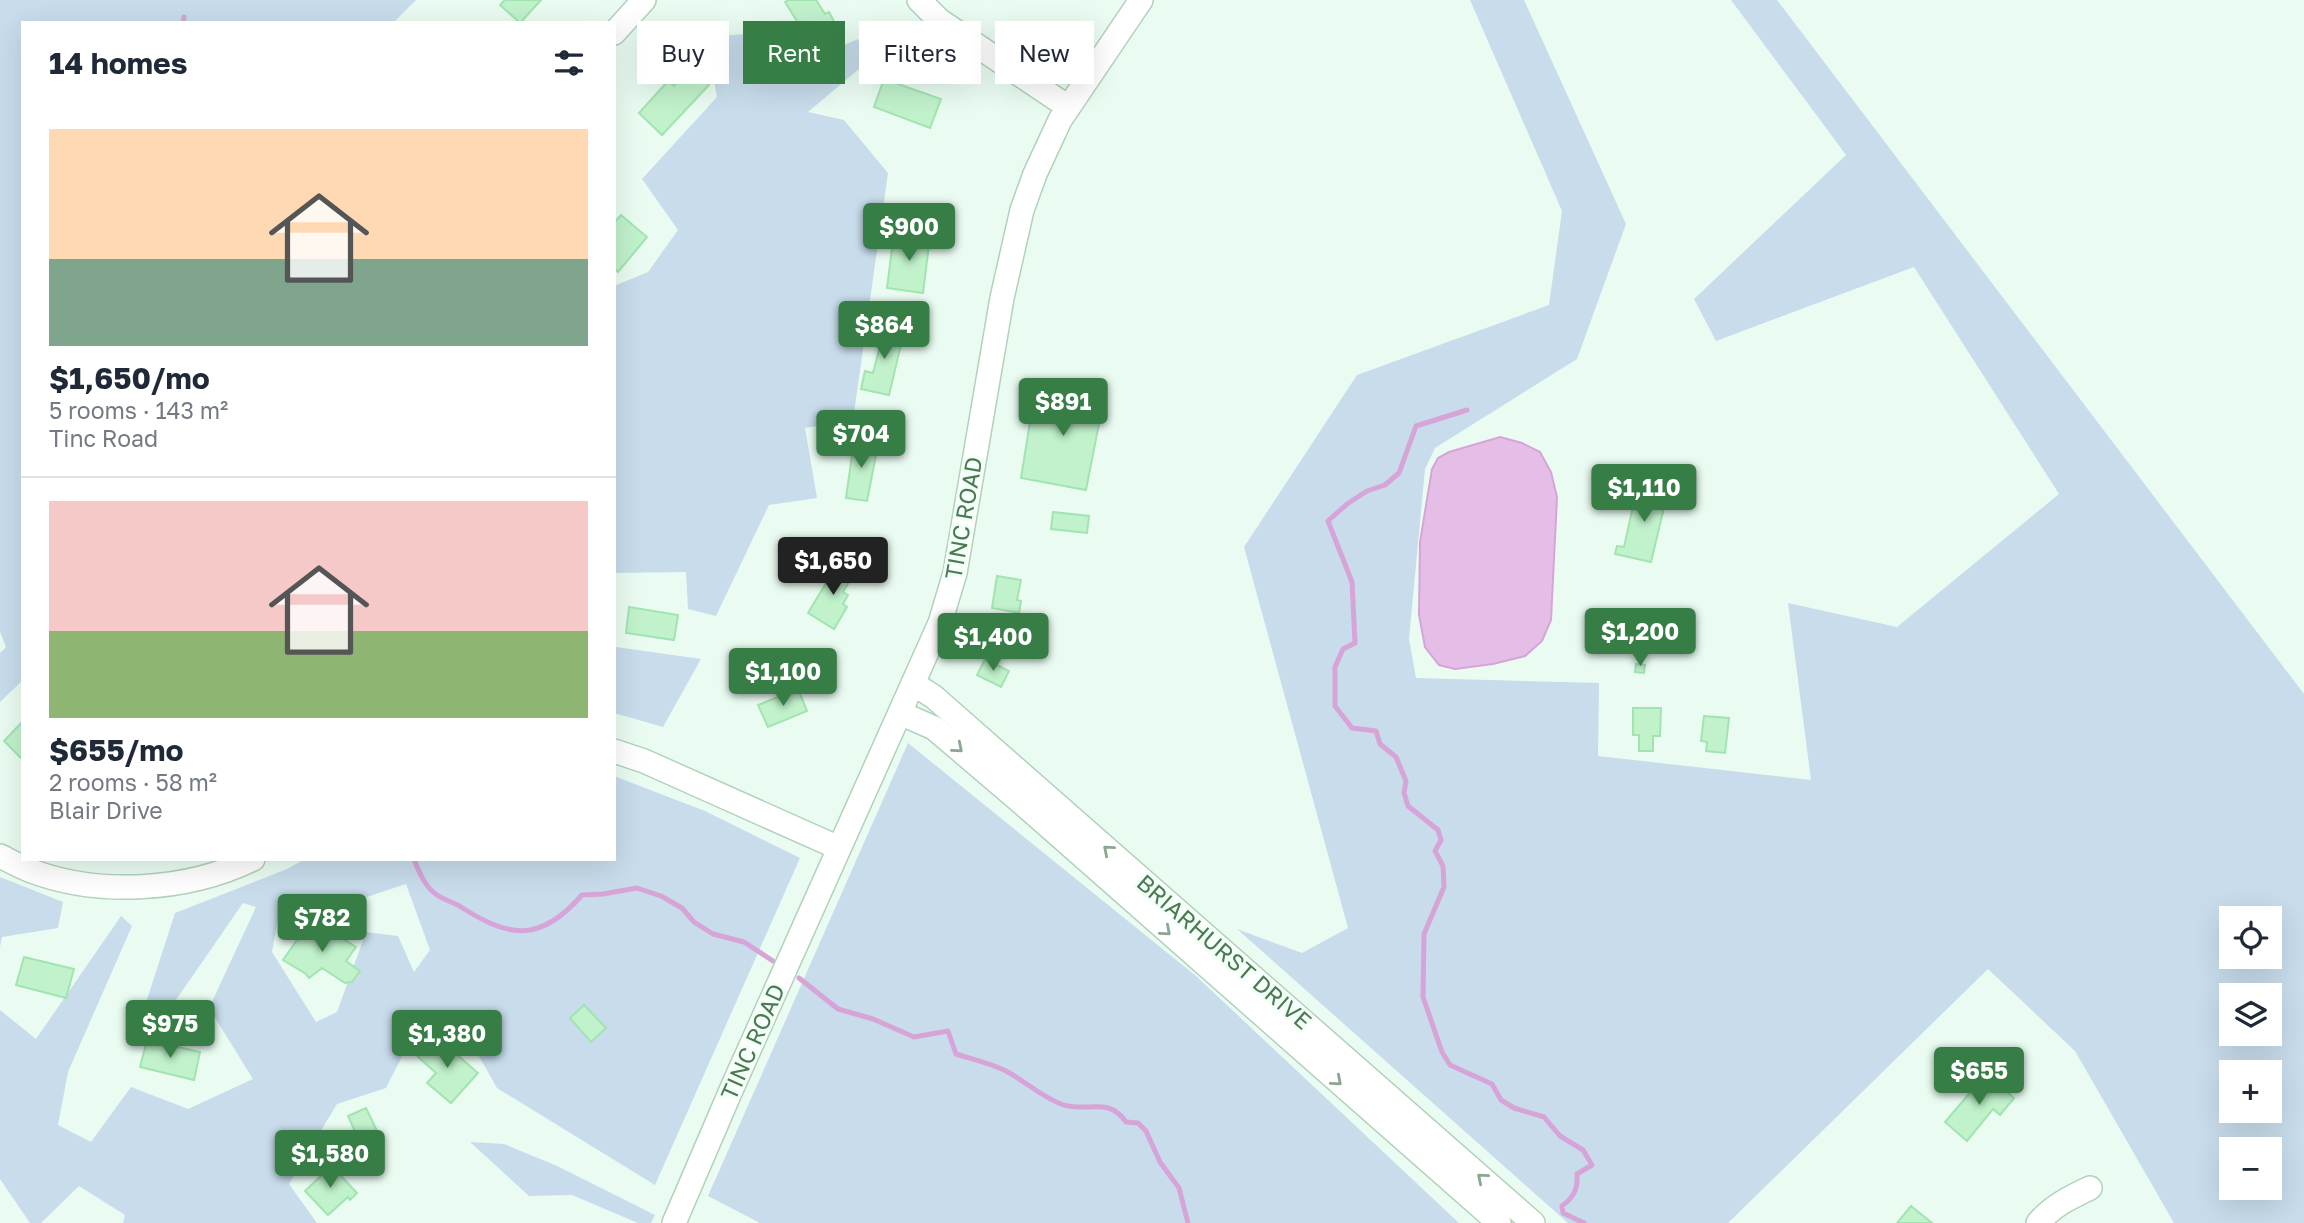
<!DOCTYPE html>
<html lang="en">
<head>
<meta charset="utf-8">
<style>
  :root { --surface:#fff; --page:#f2f2f3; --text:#1f2937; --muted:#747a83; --line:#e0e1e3; --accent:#367e46 }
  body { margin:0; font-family:"Golos Text",sans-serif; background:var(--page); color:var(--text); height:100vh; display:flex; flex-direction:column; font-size:26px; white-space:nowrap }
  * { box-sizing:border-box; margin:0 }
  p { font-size:23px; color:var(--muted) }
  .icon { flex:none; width:38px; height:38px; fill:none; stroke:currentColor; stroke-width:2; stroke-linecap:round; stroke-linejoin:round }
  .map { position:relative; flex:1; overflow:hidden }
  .side { position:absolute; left:21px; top:21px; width:595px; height:840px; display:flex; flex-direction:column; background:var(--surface); border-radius:0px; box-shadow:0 7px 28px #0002 }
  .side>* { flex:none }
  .guide { position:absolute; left:637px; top:21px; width:665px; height:63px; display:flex; gap:14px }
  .controls { position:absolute; left:2219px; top:906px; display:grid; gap:14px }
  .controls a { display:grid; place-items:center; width:63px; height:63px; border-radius:0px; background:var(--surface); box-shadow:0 7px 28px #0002; font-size:35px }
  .price { position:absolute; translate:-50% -60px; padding:0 16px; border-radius:7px; background:var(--accent); color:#fff; font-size:23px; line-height:46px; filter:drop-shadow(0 2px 4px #0008) }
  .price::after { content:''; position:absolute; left:50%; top:42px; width:21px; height:16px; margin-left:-10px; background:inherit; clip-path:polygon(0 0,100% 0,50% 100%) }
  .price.selected { background:#222; color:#fff }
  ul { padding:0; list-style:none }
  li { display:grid; align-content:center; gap:14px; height:371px; padding:0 28px }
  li+li { border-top:2px solid var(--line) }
  li span { display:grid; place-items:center; height:217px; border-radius:0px; color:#555 }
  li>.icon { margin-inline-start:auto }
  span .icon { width:126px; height:126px; fill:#fffc; stroke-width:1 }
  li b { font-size:30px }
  h2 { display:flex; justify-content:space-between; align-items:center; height:84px; padding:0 28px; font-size:30px }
  .chip { padding:0 24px; border-radius:0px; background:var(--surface); box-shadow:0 7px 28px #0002; font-size:24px; line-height:63px }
  .chip.selected { background:var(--accent); color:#fff }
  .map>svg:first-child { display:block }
  .green { fill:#c8dceb; fill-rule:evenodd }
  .water { fill:#e5bee7; stroke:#d7a4d8; stroke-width:2 }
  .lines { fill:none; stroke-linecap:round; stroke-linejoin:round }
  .stream { stroke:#d7a4d8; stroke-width:5 }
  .building { fill:#c1f2cc; stroke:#a2e4b0; stroke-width:2 }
  .minor-casing { stroke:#b1d2ba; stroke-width:26 }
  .minor { stroke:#fff; stroke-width:23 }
  .oneway { stroke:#8ba790 }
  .labels { text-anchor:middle; stroke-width:6; stroke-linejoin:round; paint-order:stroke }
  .street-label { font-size:23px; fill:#4d7854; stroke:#f1fff7 }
</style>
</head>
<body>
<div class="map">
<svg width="2304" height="1223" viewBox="0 0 2304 1223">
  <rect width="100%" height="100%" fill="#eafcf2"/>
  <path class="green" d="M0,0h416l-23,23h-370v657l-23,22v-49l6,-6 -6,-15z
    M1470,0h54l102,224 -49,135 -142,89 -10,21 -16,170 7,39 183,5 -1,73 213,24 -23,-177 109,24 162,-133 -145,-227 -198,74 -22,-42 152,-144 -115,-155h46l527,694v529h-130l-99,-172 -87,-82 -260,254h-160l-331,-294 65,24 46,-25 -104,-381 113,-172 192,-70 13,-94zM2231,919h39v38h-39zM2231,996h39v38h-39zM2231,1073h39v38h-39zM2231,1150h39v38h-39z
    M759,33l45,29 54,-23 8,24 -58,49 36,8 44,53 -35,247 -48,8 12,70 -48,7 -53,111 -28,-7 -2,-37 -72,1v-287l34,-14 30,-42 -36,-51 75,-82 -11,-60z
    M614,582l2,65 85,12 -38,68 -49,-14z
    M908,743l288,233 263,247h-699l-52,-27z
    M614,776l91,35 95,47 -145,327 -158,-97 -38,-67 -40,2 -33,65 -49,16 -48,80 28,39h-194l2,-8 -46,-29 -38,37h-11l-30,-44v-169l36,29 85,-123 11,10 -64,146 -10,53 33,17 40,-55 57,22 65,-30 -44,-71 47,-101 -13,-4 -74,107 -28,8 34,-105 112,-44 18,-10h309zM406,884l24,66 -16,22 -16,-36 -32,-4 -29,80 -21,10 -44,-70 9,-50 27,-8 17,17z
    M0,877l63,25 -5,26 -56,9 -2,10z
    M470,1142l34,2 51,21 100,50 -4,8h-13l-66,-28 -43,1z"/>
  <path class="water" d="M1500,437l22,6 18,9 11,20 6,25 -6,123 -9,21 -17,15 -32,8 -38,5 -16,-4 -14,-18 -6,-32 1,-73 12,-73 6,-11 11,-6z"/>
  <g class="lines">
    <path class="stream" d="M183,23l1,-6
      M1467,410l-51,16 -17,47 -14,12 -18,6 -20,13 -19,17 24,61 3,61 -12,6 -8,18v39l17,22 24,3 4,13 16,13 10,24 -2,12 4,13 30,24 3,10 -6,11 8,15 1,21 -20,47 -1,63 19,55 8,13 42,19 9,16 13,8 30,9 16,19 23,14 9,15 -15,9c1,15 -3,23 -15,32l1,7 21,10
      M414,859c5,13 11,28 23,36 7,5 16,7 24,12 50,32 80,35 121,-12l21,-1 34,-6 24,8 21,12 12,14 19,12 31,8 29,19
      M799,978l39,31 35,10 41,18 34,-6 8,23c16,5 33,9 48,16 20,10 36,26 57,34 26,10 46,-9 65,18l12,1 8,8 14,31 19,26 9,35"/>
  </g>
  <path class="building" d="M505,0h36l-21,23 -20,-18z
    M789,0h27l9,14 4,-2 6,11 -4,2 8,13 -15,9 -7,-13 -9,5 -23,-37z
    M691,68l18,17 -47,50 -23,-22 29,-32 6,5z
    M884,79l57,20 -11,29 -56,-21z
    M621,215l26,22 -29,35 -4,-4v-45z
    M894,233l36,4 -7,56 -36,-5z
    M876,325l28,7 -15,63 -28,-6 4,-18 8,2 8,-31 -9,-2z
    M1061,385l44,8 -19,97 -65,-12 13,-81 24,5z
    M859,440l19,5 -11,56 -21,-3 8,-57z
    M1638,484l30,7 -17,71 -36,-8 2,-8 7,1z
    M1053,512l36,4 -2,17 -36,-4z
    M839,562l16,10 -12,20 5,3 -5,9 4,3 -13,22 -26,-16z
    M997,576l24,4 -4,20 4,1 -2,12 -27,-5z
    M629,607l49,8 -4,25 -48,-7z
    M985,659l24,12 -8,16 -24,-12z
    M1636,664l9,1 -1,8 -9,-1z
    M798,689l9,22 -39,16 -10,-22z
    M1633,708h28l-1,28h-7v15h-14v-16h-6z
    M1704,716l25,2 -4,35 -19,-2 1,-9 -6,-1z
    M23,721v39l-19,-19z
    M322,920l4,18 14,-1 16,10 -10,14 14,10 -8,11 -7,1 -23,-15 -13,10 -3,-4 -23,-14 26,-37z
    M24,957l50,12 -8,29 -50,-13z
    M584,1005l22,23 -15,14 -21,-24z
    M437,1037l41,36 -27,30 -24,-20 9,-10 -18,-16z
    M147,1040l53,12 -6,28 -54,-13z
    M1986,1074l28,24 -14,17 -7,-6 -26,32 -22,-19z
    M366,1108l14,29 -19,8 -13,-29z
    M329,1163l28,30 -7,7 -2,-3 -20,18 -23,-24 20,-19 -3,-3z
    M1911,1206l21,17h-35z"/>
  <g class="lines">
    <defs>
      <path id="minor" d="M919,0l20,20 129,87
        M614,33l30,-33
        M914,684l20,13 599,526
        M900,713l34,15 96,82 469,413
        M614,751l30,10 195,87
        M0,856c10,5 19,10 29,14 69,27 159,21 224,-11
        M674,1223l58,-135 208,-465 15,-50 47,-275 20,-88 13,-36 25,-54 81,-120
        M2038,1223c14,-17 33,-26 52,-35"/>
    </defs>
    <use href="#minor" class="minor-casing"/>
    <use href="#minor" class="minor"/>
  </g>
  <defs><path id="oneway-chevron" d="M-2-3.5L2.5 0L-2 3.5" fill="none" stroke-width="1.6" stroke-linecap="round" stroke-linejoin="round" transform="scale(1.75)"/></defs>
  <g class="oneway">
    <use href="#oneway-chevron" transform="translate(958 748) rotate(40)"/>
    <use href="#oneway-chevron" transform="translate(1108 850) rotate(-139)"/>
    <use href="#oneway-chevron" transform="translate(1166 931) rotate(41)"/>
    <use href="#oneway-chevron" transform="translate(1337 1081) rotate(41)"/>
    <use href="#oneway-chevron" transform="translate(1482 1178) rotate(-139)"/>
  </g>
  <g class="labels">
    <g class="street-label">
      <text transform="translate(964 518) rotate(-80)" y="8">TINC ROAD</text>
      <text transform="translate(1224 952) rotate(41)" y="8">BRIARHURST DRIVE</text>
      <text transform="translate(753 1042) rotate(-66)" y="8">TINC ROAD</text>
    </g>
  </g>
</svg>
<div class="controls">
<a><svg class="icon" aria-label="locate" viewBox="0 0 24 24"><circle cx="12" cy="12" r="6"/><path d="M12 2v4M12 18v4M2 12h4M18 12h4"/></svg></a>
<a><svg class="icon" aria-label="layers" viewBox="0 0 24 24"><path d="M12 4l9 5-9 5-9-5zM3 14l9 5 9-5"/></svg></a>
<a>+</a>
<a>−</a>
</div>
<b class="price" style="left:909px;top:263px">$900</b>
<b class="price" style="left:884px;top:361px">$864</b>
<b class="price" style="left:1063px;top:438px">$891</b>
<b class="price" style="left:861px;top:470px">$704</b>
<b class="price" style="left:1644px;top:524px">$1,110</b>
<b class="price selected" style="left:833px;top:597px">$1,650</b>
<b class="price" style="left:1640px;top:668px">$1,200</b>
<b class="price" style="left:993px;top:673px">$1,400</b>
<b class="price" style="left:783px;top:708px">$1,100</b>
<b class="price" style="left:322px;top:954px">$782</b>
<b class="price" style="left:170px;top:1060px">$975</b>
<b class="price" style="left:447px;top:1070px">$1,380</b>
<b class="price" style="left:1979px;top:1107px">$655</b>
<b class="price" style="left:330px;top:1190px">$1,580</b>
<div class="guide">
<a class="chip">Buy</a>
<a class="chip selected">Rent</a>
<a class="chip">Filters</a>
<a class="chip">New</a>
</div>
<section class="side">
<h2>14 homes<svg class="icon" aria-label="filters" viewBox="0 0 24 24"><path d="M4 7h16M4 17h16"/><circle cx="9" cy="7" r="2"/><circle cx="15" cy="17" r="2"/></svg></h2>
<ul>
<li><span style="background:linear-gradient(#ffd9b3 60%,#7fa58c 0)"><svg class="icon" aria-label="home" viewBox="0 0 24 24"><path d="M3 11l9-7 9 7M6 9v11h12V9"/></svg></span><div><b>$1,650/mo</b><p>5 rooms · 143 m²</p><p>Tinc Road</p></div></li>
<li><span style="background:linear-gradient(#f6c9c9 60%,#8fb573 0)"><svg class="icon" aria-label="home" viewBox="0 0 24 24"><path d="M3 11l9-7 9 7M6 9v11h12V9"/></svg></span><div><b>$655/mo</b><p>2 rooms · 58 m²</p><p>Blair Drive</p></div></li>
</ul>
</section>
</div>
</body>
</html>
